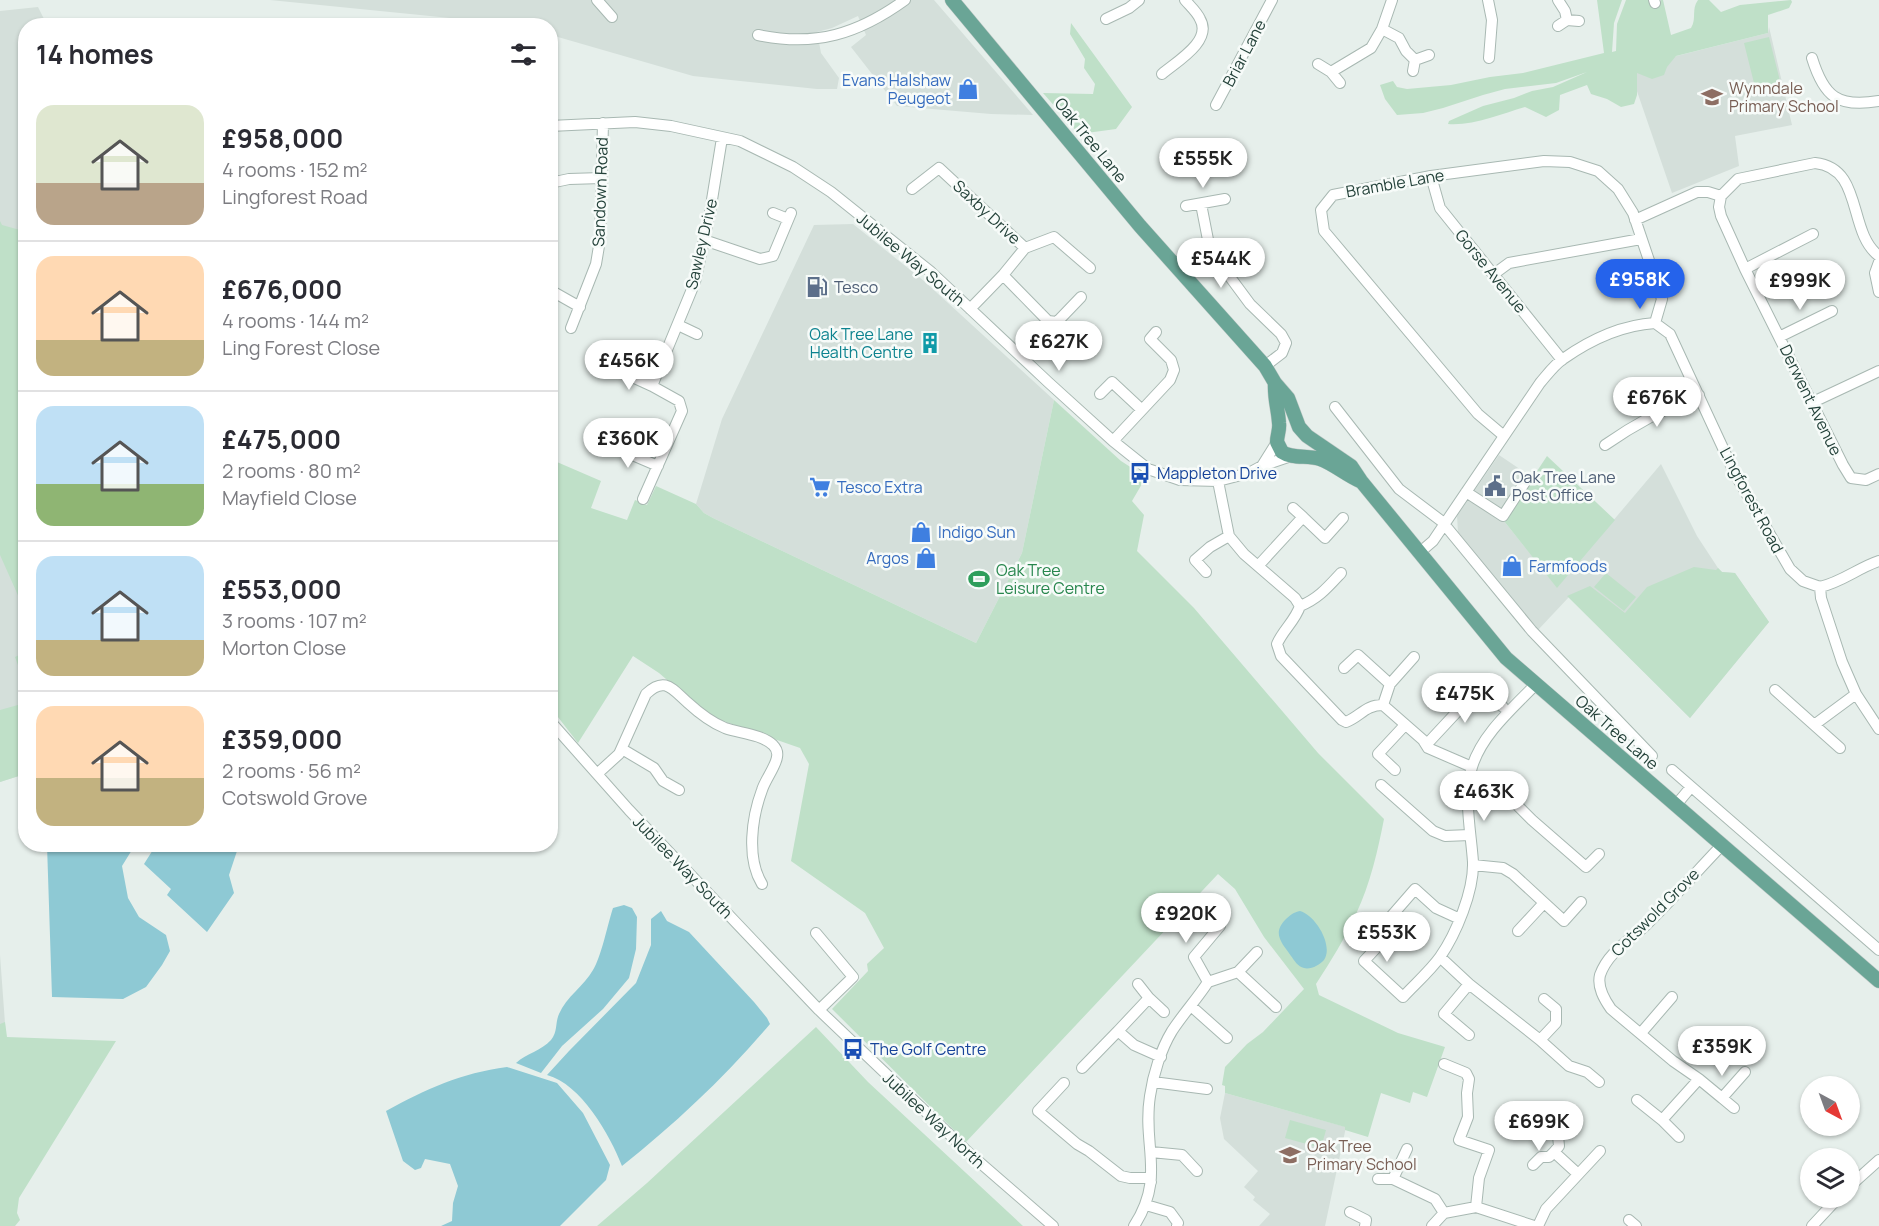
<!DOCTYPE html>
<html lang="en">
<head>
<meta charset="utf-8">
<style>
  :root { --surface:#fff; --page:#f2f2f3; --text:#2b2b33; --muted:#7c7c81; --line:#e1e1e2; --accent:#2563eb }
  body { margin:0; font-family:Manrope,sans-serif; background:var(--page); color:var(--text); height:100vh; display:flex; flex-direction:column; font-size:22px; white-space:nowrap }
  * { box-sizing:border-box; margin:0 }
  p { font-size:20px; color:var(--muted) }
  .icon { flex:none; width:33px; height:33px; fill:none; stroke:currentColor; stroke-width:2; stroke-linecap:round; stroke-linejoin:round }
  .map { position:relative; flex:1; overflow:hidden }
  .sheet { position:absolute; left:18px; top:18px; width:540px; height:834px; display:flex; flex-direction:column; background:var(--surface); border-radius:24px; box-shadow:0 2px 4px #0004 }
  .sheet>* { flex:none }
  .needle { width:39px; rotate:139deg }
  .fabs { position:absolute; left:1800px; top:1076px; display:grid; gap:12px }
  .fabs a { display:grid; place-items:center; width:60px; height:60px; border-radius:50%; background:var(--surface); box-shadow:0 2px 4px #0004; font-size:30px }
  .price { position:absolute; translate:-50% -51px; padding:0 14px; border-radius:21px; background:#fff; color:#222; font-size:20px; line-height:39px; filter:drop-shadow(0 2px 3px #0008) }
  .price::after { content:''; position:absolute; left:50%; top:36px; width:18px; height:14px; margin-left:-9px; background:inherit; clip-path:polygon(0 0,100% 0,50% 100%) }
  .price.current { background:var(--accent); color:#fff }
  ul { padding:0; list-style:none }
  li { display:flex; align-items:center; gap:18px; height:150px; padding:0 18px }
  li+li { border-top:2px solid var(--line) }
  li span { display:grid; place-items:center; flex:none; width:168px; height:120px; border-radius:18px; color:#555 }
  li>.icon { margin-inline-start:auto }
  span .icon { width:72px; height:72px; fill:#fffc; stroke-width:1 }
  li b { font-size:26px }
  h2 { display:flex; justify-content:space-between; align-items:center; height:72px; padding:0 18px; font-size:26px }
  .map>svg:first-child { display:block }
  .built { fill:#d4dfda }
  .green { fill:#bfe0c8 }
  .water { fill:#8ec9d4 }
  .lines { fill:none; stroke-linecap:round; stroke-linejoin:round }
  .minor-casing { stroke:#a8b8b2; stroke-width:12 }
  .major-casing { stroke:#c2cac8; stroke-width:15 }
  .minor { stroke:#fff; stroke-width:10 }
  .major { stroke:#6aa596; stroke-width:14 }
  .labels { text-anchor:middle; stroke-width:5; stroke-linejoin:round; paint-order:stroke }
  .street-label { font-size:16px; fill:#24423a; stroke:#f7fbf9 }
  .shop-label { font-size:16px; fill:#366cbe; stroke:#f7fbf9; text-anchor:start }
  .education-label { font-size:16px; fill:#785e54; stroke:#f7fbf9; text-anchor:start }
  .service-label { font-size:16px; fill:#4e5e75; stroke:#f7fbf9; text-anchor:start }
  .culture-label { font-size:16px; fill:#0d838f; stroke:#f7fbf9; text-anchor:end }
  .transit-label { font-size:16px; fill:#164399; stroke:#f7fbf9; text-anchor:start }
  .leisure-label { font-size:16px; fill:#27864d; stroke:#f7fbf9; text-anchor:start }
</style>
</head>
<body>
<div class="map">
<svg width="1879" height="1226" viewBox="0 0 1879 1226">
  <rect width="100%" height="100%" fill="#e6efeb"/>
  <path class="built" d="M270,0h664l99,115 -42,-1 -94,-8 -46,-59 15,-12 -8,-19 -26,12 -15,4 4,21 18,25 -2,11h-20l-124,-13 -142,-41 -1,-9 -43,-1 -17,-3z
    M38,7l9,18 -21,1v197l-6,7 6,13 -1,531 -25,8v-771z
    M1769,27l23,98 -57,11 4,30 -67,27 -43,-125 139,-35z
    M853,224l71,57 130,119 -32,153 -46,90 -263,-125 -9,-5 -8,-9 26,-85 92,-194z
    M1499,455l34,23 -29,43 53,66 104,-123 36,72 21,32 4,4 13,1 34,49 -79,96 -121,-121 -31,33 -33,-37 -47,-61 -1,-16z
    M0,955l6,82 -6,14z
    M1225,1093l121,34 -21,99h-66l11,-12 -17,-14 2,-3 -11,-10 14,-16 -34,-32 -4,-21z"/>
  <path class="green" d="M1597,0h25l-8,23 -2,29 4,-1 1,-27 9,-24h23l1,6 5,2 5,-2 1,-6h2l8,35 20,-7c6,-9 0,-19 7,-28h11l12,12 19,-7 51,-5 1,2 -3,6 -21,7v18l-92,23 -9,11 -3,8 -12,4 -15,-6v22l-3,9 -13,3 -14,-8 -16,-5 -4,-9 -27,10 -1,15 -13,7 -21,-10c-24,7 -52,19 -77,17l1,-3 34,-15 31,-8 18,-7 21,-4 34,-15 -31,11 -51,6 -22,6 -40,13 -20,5 -26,2 -12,-16 -5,-14 13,-4 4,6 10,2 44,-4 39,-8 33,-4 81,-20z
    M1071,23l61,84 -16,22 -37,5 -36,-41 50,1 2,-10 -11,-16 1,-9 -15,-25z
    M1769,37l12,48 -25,6 -12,-48z
    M0,221l2,4 18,5 5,13v368l-25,-56z
    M1054,400l67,61 25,16 -14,24 12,14 -7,36 57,57 124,145 66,66c-6,31 -14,66 -28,95 -11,24 -25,47 -40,70l3,11 79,38 47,14 -18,50 -14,-5 -3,11 -29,-10 -13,44 -23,-7v-3l-120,-34v-7l-3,-1 3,-18 22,-23 16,-12 41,-43 -40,-52 -29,-48 -17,-15 -252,268 -134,-133 36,-38 -1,-7 17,-16 -19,-35 -74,-52 18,-97 -9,-16 -91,-32 -50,-43 -26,-17 -55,87 -27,-35 -1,-249 51,22 -10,27 36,12 8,-20 12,5 9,-19 40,18 8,9 9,5 263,125 46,-90z
    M1547,456l68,64 -58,68 -53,-67z
    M1694,567l22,3 2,-2 4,4 13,1 34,49 -79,96 -123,-122 23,-10 35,27 22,-26z
    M1606,573l30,24 -12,14 -30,-24z
    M25,652v32l-10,-27z
    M25,703v71l-25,8v-72z
    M5,1022l2,15 109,4 -97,157 -2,15 3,7 -5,6h-15v-202z
    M816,1027l52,55 155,144h-426l50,-43z
    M1290,1120l36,10 -5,18 -36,-10z"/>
  <path class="water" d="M47,845h88l-13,21 6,32 11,19 27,18 4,16 -8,14 -16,22 -23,12 -71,-2z
    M156,845h83l-10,30 5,18 -27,39 -40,-37 4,-6 -27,-25z
    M624,905l8,3 5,9 -1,32 -7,29 -26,31 -41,37 -21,27 -25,-10c11,-10 25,-12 35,-23 7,-9 4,-17 8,-26 7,-17 25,-28 34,-44 8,-12 15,-47 20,-62z
    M661,911l6,10 22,11 65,70 13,16 3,6c-45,53 -94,99 -148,142 -12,-31 -41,-82 -75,-91l22,-24 67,-68 15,-38v-26z
    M1300,911c15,4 34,34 24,49 -4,5 -14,10 -20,8 -6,-1 -10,-8 -13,-12 -9,-13 -19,-22 -6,-36 5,-5 9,-8 15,-9z
    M507,1067l50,16 26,30 27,52 -4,15 -46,46h-119l11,-5 1,-18 5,-17 -8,-22 -25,-5 -4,9 -6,2 -12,-9 -17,-50c40,-22 75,-38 121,-44z"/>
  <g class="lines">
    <defs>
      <path id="minor" d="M597,0l15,17
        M1488,0l4,20 -3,38
        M1558,0l7,11 2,9
        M1654,0l1,3
        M1106,19l23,-11 10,-8
        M1558,26l9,-6 12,1
        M1382,29l17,9 7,13 9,9
        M758,35c58,12 100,-1 147,-35
        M1812,58c12,39 26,50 67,43
        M1318,64l13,8 9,11
        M1413,71l2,-11 14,-5
        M1331,72l40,-24 11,-19 10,-29
        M1162,74c14,-12 51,-33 38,-55 -3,-7 -10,-13 -15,-19
        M1216,105l56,-105
        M550,126l85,-4 36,4 69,15 53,26 38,25 100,80 117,110 65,59 35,28 32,11 38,1 31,-8 13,-7 29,-10
        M1431,176l9,32 122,152
        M550,183l19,-4 33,-1
        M912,189l27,-21 86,80 -22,27 -33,34
        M1721,196l-2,11 2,9 24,53 98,196 8,13 15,2 13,-6
        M1201,204l9,46 40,54 31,30 5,9 -4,10 -17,13
        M1186,206l39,-7
        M773,213l15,6
        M1635,220l62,-28h11l13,4 17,-17 77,-16c49,5 32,69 64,93
        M704,240l56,19 13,-3 18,-43
        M1025,248l29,-11 36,31
        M1879,262l-4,11 4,19
        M1745,269l68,-35
        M1494,274l15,-11 132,-24
        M1003,275l45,46 9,1 24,-25
        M550,290l30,17
        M678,325l19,9
        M571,328l25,-64 4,-24 3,-117
        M1779,337l53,-26
        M617,370l35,16
        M1100,394l12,-12 30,28
        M1813,402l66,-31
        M1335,407l64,82 45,34
        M1504,436l-26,-22 -154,-183 -3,-21 12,-15 98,-19 113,-15 26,1 28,9 20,18 15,24 29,86 -7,24
        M1113,441l57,-61 4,-10 -3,-10 -21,-21 6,-7
        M609,445l49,21
        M1605,445c30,-21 60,-37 94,-50
        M1262,466l15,-24
        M1218,481l11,55 15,18 51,44 5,8c-5,15 -17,24 -23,38l4,12 61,64 4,2c15,-6 19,-17 37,-17l40,35 5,8 44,19
        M1466,492l37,24 24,-37
        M643,499l39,-88 -3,-10 -27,-15 43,-104 15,-70 12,-74
        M1293,508l10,9
        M1444,524l88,107 120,125
        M1419,553l14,-12 107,-158c7,-8 14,-18 23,-24 27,-19 60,-34 92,-36l15,11 65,140 55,95 13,12 17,6
        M1258,566l45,-49 22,21 18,-20
        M1206,572l-11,-12 15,-13 19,-11
        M1820,587l1,11 21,64 14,32 23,35
        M1820,587c22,-5 38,-19 59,-26
        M1300,606c18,-7 28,-19 41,-33
        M1344,668l14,-13 32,29
        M1775,690l65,58
        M1383,705l7,-21 24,-27
        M550,721l79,89 190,200 151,144 83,72
        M1814,725l42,-31
        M1427,744l53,-57 23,20
        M622,749l32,19 9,13 16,9
        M1395,770l-17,-16 27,-29
        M1672,770l207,180
        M597,774l22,-20 27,-60c19,-18 26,-5 41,8 12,11 23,20 38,26 14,5 36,6 48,17 3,3 5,7 4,12 -1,9 -12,23 -15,33 -10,27 -16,68 0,94
        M1381,785l52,46 12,5 25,-1
        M1469,794l34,2 13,8 16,16 54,47 13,-13
        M1676,805l15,-18
        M1473,865l30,3 10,6 51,47 17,-19
        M1358,928l20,18 -14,15 39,36c12,-13 27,-26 37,-40 16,-23 34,-66 33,-95 -2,-30 -10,-66 -1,-95 10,-33 41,-59 64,-83
        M1518,931l25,-27
        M816,933l37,44 -34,33
        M1407,937l-19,-17 27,-31 21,19 24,11
        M1440,957l29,27 71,56 29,26 18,6 12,10
        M1238,972l38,35
        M1208,982l-14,-25 26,-31 -8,-7 6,-12
        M1208,982l30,-10 19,-20
        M1138,984l11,14 15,14
        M1149,998l-31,33 16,14 27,12
        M1191,1006l36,32
        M1641,1033l31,-36
        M1469,1035l-25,-21 25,-30
        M1540,1040l16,-17v-14l-12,-10
        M1444,1064l22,9 3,6 -2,14 1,24 -9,23 30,10 -10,28 -3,29
        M1082,1068l36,-37
        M1699,1079l23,19 23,-26
        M1153,1082l54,7
        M1064,1083l-26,28 39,33 12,7 32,25 9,2h17l4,4
        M1722,1098l12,10
        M1637,1100l25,20
        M1571,1123l-13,13 1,10 -5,6 24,22
        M1679,1137l-17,-17 37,-41 -26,-18 -62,-52c-7,-10 -14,-22 -11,-34 8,-23 30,-35 46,-50 27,-26 51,-54 77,-81
        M1407,1149l-14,30 42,20 9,14
        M1151,1152l31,3 15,16
        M1533,1165l8,-8h8l5,-5
        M1378,1179h15
        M1850,1186l29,-26
        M1146,1205l24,7 8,11 -1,3
        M1350,1212l16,8 -1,6
        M1629,1220l7,6
        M1134,1226c32,-49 8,-80 16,-130 3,-21 11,-47 22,-65 11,-17 25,-32 36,-49
        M1432,1226l12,-13 32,-6 58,19
        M1538,1226l8,-17 54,-58
        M1812,1226l27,-29"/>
      <path id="major" d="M952,0l188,226 125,140 10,17 13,15 11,29 8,9 44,30 10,15 145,177 373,323
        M1275,383c-1,15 3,25 4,40 1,7 -2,12 -2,19l5,10c10,7 26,3 38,7 14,5 26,16 40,22"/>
    </defs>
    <use href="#minor" class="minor-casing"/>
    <use href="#major" class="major-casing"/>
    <use href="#minor" class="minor"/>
    <use href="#major" class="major"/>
  </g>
  <defs>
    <symbol id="shop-bare" viewBox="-9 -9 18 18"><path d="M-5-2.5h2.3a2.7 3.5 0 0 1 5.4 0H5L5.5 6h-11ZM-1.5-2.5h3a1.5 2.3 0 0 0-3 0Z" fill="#3f7fe0" stroke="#f7fbf9" stroke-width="2.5" paint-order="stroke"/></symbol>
    <symbol id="school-bare" viewBox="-9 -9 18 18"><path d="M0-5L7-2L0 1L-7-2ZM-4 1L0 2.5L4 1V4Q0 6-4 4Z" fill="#8d6e63" stroke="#f7fbf9" stroke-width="2.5" paint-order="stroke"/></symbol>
    <symbol id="fuel-bare" viewBox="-9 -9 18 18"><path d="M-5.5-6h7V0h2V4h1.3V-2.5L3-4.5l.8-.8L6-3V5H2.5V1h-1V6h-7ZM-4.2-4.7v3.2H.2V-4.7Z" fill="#5c6f8a" stroke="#f7fbf9" stroke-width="2.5" paint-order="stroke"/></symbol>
    <symbol id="building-bare" viewBox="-9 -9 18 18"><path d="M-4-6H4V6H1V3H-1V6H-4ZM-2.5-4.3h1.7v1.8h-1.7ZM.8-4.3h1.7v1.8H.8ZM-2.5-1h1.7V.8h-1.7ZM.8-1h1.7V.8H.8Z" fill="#0f9aa8" stroke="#f7fbf9" stroke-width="2.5" paint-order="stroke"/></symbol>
    <symbol id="bus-bare" viewBox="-9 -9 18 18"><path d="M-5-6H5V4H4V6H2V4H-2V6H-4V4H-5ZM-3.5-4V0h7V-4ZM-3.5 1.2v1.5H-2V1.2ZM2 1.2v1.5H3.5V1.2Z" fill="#1a4fb4" stroke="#f7fbf9" stroke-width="2.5" paint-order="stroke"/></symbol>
    <symbol id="civic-bare" viewBox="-9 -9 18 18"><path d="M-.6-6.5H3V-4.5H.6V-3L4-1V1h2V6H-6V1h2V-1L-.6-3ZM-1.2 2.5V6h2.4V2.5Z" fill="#5c6f8a" stroke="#f7fbf9" stroke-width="2.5" paint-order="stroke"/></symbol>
    <symbol id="supermarket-bare" viewBox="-9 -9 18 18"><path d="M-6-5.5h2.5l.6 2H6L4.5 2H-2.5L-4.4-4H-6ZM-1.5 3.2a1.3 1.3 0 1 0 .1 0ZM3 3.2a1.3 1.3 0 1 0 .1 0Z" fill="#3f7fe0" stroke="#f7fbf9" stroke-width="2.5" paint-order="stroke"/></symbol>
    <symbol id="stadium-bare" viewBox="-9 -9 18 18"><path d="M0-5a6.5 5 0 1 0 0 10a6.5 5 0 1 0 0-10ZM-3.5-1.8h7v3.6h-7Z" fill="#2e9e5b" stroke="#f7fbf9" stroke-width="2.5" paint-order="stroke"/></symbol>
  </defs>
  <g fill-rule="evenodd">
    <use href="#shop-bare" x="953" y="74" width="30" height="30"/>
    <use href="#school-bare" x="1697" y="82" width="30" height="30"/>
    <use href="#fuel-bare" x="802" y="272" width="30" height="30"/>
    <use href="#building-bare" x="915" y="328" width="30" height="30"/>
    <use href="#bus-bare" x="1125" y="458" width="30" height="30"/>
    <use href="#civic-bare" x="1480" y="471" width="30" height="30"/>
    <use href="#supermarket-bare" x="805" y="472" width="30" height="30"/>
    <use href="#shop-bare" x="906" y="517" width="30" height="30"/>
    <use href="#shop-bare" x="911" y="543" width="30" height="30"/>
    <use href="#shop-bare" x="1497" y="551" width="30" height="30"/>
    <use href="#stadium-bare" x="964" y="564" width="30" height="30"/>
    <use href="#bus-bare" x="838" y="1034" width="30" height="30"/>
    <use href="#school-bare" x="1275" y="1140" width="30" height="30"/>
  </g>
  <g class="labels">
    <g class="street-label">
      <text transform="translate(1244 53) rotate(-62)" y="6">Briar Lane</text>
      <text transform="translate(1091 140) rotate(51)" y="6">Oak Tree Lane</text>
      <text transform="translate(1395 183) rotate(-10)" y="6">Bramble Lane</text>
      <text transform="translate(600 192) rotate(-88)" y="6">Sandown Road</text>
      <text transform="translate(987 212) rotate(43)" y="6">Saxby Drive</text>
      <text transform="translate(701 244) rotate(-77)" y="6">Sawley Drive</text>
      <text transform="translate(911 259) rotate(40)" y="6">Jubilee Way South</text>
      <text transform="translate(1491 271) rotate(51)" y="6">Gorse Avenue</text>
      <text transform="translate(1811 400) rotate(64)" y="6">Derwent Avenue</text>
      <text transform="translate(1752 500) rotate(62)" y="6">Lingforest Road</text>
      <text transform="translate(1617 732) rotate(41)" y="6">Oak Tree Lane</text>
      <text transform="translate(683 867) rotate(46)" y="6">Jubilee Way South</text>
      <text transform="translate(1655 912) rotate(-45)" y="6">Cotswold Grove</text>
      <text transform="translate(934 1120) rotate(43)" y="6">Jubilee Way North</text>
    </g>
    <g class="shop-label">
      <text x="951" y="86" text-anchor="end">Evans Halshaw<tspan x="951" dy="18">Peugeot</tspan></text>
      <text x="837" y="493">Tesco Extra</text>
      <text x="938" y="538">Indigo Sun</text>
      <text x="909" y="564" text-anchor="end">Argos</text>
      <text x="1529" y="572">Farmfoods</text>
    </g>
    <g class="education-label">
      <text x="1729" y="94">Wynndale<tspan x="1729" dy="18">Primary School</tspan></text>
      <text x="1307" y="1152">Oak Tree<tspan x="1307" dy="18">Primary School</tspan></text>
    </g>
    <g class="service-label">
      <text x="834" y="293">Tesco</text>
      <text x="1512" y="483">Oak Tree Lane<tspan x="1512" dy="18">Post Office</tspan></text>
    </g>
    <g class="culture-label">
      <text x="913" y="340">Oak Tree Lane<tspan x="913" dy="18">Health Centre</tspan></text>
    </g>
    <g class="transit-label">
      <text x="1157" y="479">Mappleton Drive</text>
      <text x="870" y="1055">The Golf Centre</text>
    </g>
    <g class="leisure-label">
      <text x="996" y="576">Oak Tree<tspan x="996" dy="18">Leisure Centre</tspan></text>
    </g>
  </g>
</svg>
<div class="fabs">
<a><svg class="needle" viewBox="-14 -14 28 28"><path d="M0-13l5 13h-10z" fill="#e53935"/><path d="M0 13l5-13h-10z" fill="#7c7c81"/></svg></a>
<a><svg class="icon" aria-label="layers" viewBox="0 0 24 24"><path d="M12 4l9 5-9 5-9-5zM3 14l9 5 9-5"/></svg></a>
</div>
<b class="price" style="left:1203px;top:189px">£555K</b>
<b class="price" style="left:1221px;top:289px">£544K</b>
<b class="price current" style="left:1640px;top:310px">£958K</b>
<b class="price" style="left:1800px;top:311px">£999K</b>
<b class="price" style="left:1059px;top:372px">£627K</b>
<b class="price" style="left:629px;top:391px">£456K</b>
<b class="price" style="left:1657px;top:428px">£676K</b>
<b class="price" style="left:628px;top:469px">£360K</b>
<b class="price" style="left:1465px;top:724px">£475K</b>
<b class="price" style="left:1484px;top:822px">£463K</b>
<b class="price" style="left:1186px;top:944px">£920K</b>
<b class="price" style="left:1387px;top:963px">£553K</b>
<b class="price" style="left:1722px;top:1077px">£359K</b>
<b class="price" style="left:1539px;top:1152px">£699K</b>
<section class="sheet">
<h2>14 homes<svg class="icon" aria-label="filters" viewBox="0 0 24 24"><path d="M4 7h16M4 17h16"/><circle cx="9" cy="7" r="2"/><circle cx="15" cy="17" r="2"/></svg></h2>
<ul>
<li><span style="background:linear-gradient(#dfe7d0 65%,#b9a48a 0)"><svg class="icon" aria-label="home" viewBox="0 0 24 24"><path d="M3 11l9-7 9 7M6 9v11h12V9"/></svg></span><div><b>£958,000</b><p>4 rooms · 152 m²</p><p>Lingforest Road</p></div></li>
<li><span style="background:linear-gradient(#ffd9b3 70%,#c2b280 0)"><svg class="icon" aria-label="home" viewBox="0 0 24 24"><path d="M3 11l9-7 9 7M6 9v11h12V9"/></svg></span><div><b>£676,000</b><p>4 rooms · 144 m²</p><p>Ling Forest Close</p></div></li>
<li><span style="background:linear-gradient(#bfe0f5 65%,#8fb573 0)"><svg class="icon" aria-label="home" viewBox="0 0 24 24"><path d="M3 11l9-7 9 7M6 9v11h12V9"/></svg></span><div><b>£475,000</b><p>2 rooms · 80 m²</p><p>Mayfield Close</p></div></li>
<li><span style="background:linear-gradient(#bfe0f5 70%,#c2b280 0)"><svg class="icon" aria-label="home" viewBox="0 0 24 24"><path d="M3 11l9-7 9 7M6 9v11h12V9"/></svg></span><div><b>£553,000</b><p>3 rooms · 107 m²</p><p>Morton Close</p></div></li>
<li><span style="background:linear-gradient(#ffd9b3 60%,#c2b280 0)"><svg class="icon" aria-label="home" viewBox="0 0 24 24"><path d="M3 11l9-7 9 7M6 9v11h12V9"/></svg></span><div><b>£359,000</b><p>2 rooms · 56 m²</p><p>Cotswold Grove</p></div></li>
</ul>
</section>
</div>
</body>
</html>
